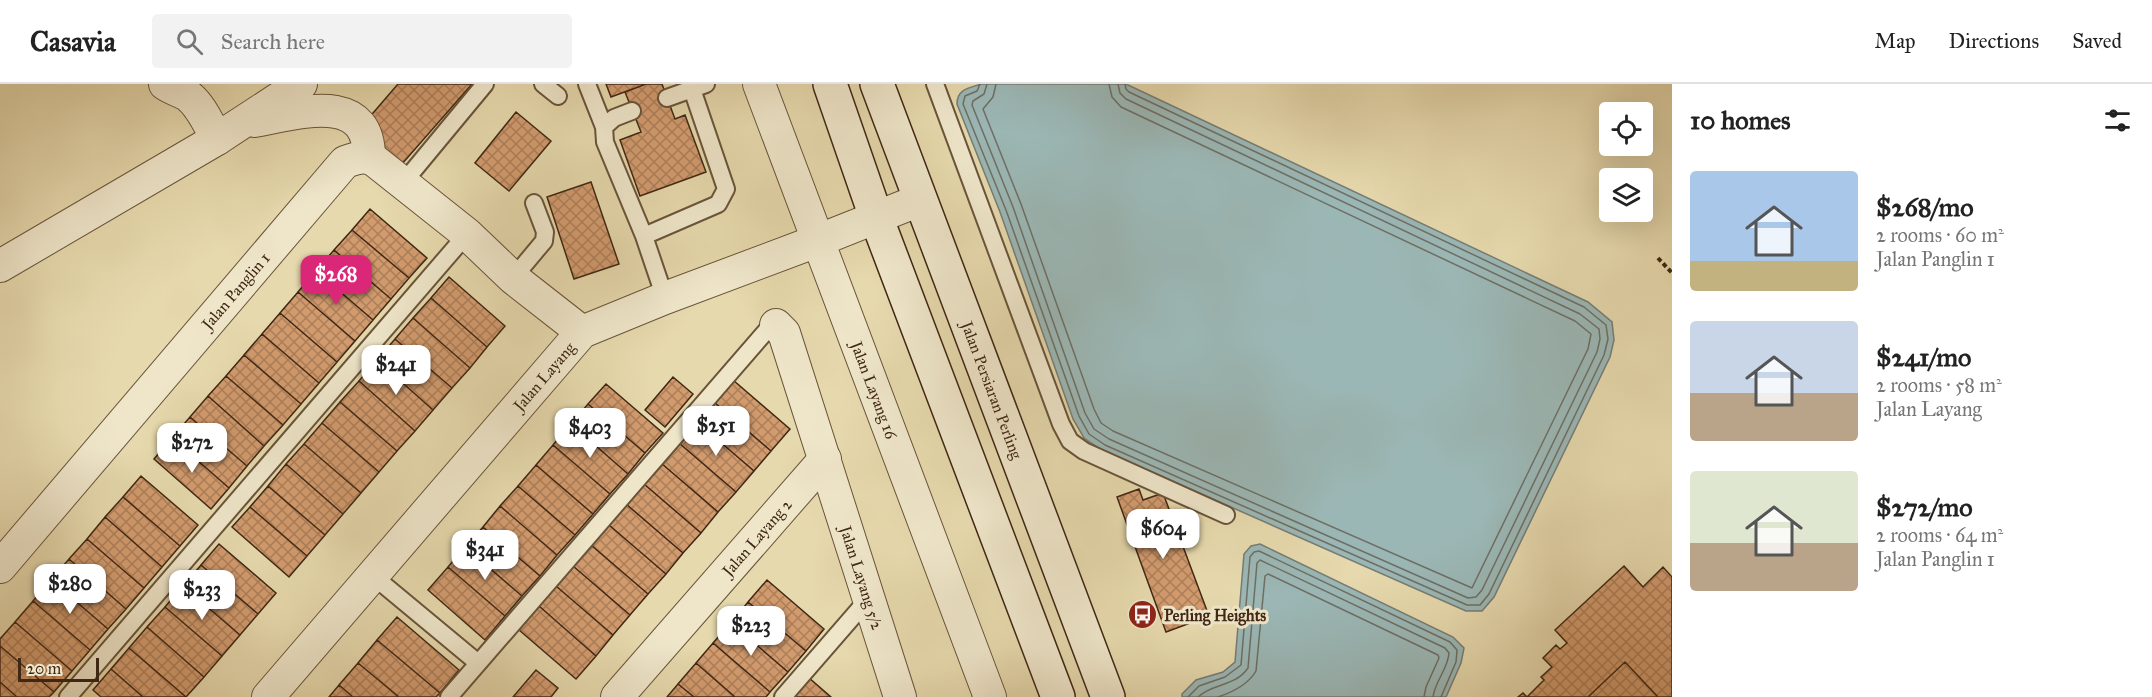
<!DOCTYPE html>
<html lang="en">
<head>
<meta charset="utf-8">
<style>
  :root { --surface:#fff; --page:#f2f2f2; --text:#222; --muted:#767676; --line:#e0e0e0; --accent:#db2777 }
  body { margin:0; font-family:"IM FELL Great Primer",serif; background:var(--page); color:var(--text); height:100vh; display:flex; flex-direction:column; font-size:22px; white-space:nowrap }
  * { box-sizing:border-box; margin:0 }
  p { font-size:20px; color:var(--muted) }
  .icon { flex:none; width:33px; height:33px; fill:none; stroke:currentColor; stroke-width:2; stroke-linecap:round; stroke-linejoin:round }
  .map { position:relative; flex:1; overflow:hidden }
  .panel { display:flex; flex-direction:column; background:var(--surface); width:480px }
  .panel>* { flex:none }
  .tools { position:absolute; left:1599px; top:18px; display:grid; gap:12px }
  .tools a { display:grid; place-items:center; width:54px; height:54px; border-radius:6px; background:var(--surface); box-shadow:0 6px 24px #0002; font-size:30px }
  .scale { position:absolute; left:18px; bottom:15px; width:81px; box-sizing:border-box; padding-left:6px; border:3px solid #3f2714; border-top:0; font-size:16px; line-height:21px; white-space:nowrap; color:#3f2714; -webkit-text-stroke:4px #efe6ca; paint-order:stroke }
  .price { position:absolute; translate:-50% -51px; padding:0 14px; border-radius:12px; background:#fff; color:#222; font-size:20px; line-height:39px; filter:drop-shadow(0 2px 3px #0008) }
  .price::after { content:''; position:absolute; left:50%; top:36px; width:18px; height:14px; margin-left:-9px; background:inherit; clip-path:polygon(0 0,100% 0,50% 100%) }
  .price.current { background:var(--accent); color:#fff }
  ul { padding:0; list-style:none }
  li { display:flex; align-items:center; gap:18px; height:150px; padding:0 18px }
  li span { display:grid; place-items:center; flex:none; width:168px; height:120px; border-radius:6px; color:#555 }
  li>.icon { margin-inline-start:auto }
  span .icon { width:72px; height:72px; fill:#fffc; stroke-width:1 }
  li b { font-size:26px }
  h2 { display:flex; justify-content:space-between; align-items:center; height:72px; padding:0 18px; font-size:26px }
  header { display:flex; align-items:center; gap:36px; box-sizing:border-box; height:84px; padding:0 30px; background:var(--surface); border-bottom:2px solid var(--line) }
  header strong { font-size:28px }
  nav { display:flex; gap:33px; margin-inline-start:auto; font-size:21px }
  .search { width:420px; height:54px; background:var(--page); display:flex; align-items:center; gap:15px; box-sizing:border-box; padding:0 21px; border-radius:6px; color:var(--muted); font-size:22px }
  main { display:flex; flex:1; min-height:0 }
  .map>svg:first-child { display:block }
  .water { fill:#9bb7b5; stroke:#767d75; stroke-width:1.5 }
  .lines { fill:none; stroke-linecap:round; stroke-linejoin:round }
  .shore { stroke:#6d6f64; stroke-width:1.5 }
  .building { fill:url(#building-cross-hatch); stroke:#3f2714; stroke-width:1.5 }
  .service-casing { stroke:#69543a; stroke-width:20 }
  .minor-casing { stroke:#69543a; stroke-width:34 }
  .secondary-casing { stroke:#3f2714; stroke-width:36 }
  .path { stroke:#3f2714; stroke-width:4; stroke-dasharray:4.5 3; stroke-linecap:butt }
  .service { stroke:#efe6ca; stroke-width:16 }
  .minor { stroke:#efe6ca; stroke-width:32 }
  .secondary { stroke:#efe6ca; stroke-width:33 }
  .labels { text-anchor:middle; stroke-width:6; stroke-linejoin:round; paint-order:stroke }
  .street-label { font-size:16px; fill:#3f2714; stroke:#efe6ca }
  .poi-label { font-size:16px; font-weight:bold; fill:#3f2714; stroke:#efe6ca; text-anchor:start }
</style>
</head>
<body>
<header>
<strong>Casavia</strong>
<div class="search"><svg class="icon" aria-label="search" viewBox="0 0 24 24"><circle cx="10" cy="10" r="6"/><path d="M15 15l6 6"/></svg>Search here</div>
<nav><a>Map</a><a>Directions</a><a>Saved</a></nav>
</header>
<main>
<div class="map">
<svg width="1672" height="613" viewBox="0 0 1672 613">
  <defs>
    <pattern id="building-cross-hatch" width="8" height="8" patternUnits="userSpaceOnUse" patternTransform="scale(1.5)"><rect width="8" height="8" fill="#d29b6e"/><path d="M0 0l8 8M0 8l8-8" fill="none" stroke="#ac7e59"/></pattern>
  </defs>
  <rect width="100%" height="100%" fill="#e6d9ad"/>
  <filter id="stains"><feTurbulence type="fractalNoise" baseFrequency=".00333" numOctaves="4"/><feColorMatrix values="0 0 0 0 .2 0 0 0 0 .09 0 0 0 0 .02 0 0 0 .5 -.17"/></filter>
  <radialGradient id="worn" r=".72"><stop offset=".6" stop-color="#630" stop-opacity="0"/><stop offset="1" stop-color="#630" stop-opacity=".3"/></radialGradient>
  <path class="water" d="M981,0h145l462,218 24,20 2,18 -4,17 -116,240 -12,14h-16l-364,-161 -18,-12 -11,-19 -73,-207 -43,-108c0,-15 12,-16 24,-20z
    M1260,460l193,93 11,11 -3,15 -15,34h-264v-3l14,-14 27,-8 12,-10 9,-108 7,-8z"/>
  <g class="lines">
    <path class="shore" d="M980,0l-3,7 -12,5 -2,8 43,106 73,206 10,18 16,11 362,160h13l9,-11 115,-239 4,-16 -2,-14 -22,-18 -455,-215 -3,-3 -1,-5
      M987,0l-3,10 -11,7 -1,4 41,102 72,206 9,16 15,10 359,159 8,-1 6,-7 115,-238 3,-13 -1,-10 -19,-15 -454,-215 -6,-6 -2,-9
      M996,0l-3,13 -10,12 38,95 73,205 7,14 12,8 359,157 116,-239 3,-15 -16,-13 -454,-214 -9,-10 -3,-13
      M1188,613l11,-11 26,-9 16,-12 9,-108 4,-5 5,-1 191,91 7,8 -1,12 -15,35
      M1198,613c14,-14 37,-10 50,-29l9,-105 3,-3 185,88 4,5c-1,16 -14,28 -16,44
      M1218,613c15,-5 30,-12 38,-26l9,-95 3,-2 170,81 1,3 -13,29 -2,10"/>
  </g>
  <path class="building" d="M398,0h74l-70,80 -41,-37z
    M606,0h40l-35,13z
    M646,0h16l13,35 10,-4 21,57 -66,24 -20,-56 21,-8 -16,-40z
    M516,28l35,29 -42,50 -34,-28z
    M591,98l28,82 -45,15 -27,-82z
    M370,125l57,49 -18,20 -57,-48z
    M352,146l57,48 -18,21 -57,-49z
    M334,166l57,49 -18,21 -57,-49z
    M316,187l57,49 -18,21 -57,-49z
    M449,193l56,49 -18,21 -56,-49z
    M298,208l57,49 -18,21 -57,-49z
    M431,214l56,49 -17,21 -57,-50z
    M280,229l57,49 -18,21 -57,-49z
    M413,234l57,50 -18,20 -57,-49z
    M262,250l57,49 -18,21 -57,-49z
    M395,255l57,49 -19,22 -56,-50z
    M244,271l57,49 -18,21 -57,-49z
    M377,276l56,50 -18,21 -56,-50z
    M226,292l57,49 -19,21 -56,-50z
    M673,293l20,17 -28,33 -20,-17z
    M733,296l57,49 -19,22 -57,-49z
    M359,297l56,50 -18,20 -57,-49z
    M606,300l57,49 -18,20 -57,-49z
    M208,312l56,50 -17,20 -57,-49z
    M340,318l57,49 -18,21 -57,-49z
    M714,318l57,49 -17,20 -57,-49z
    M588,320l57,49 -17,21 -57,-50z
    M190,333l57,49 -18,22 -57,-50z
    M697,338l57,49 -18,21 -57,-49z
    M322,339l57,49 -18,21 -57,-49z
    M571,340l57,50 -18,20 -57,-49z
    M172,354l57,50 -18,21 -57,-50z
    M679,359l57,49 -18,20 -57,-49z
    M304,360l57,49 -18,21 -57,-50z
    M553,361l57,49 -17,20 -57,-49z
    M661,379l57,49 -17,21 -57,-49z
    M286,380l57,50 -18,21 -57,-49z
    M536,381l57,49 -18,21 -57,-49z
    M141,392l57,49 -18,21 -57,-49z
    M644,400l57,49 -18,20 -57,-49z
    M268,402l57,49 -18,21 -57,-49z
    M518,402l57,49 -18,20 -57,-49z
    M1139,405l4,11 20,-7 46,123 -43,16 -49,-135z
    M123,413l57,49 -18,21 -57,-50z
    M626,420l57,49 -17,21 -57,-49z
    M500,422l57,49 -17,21 -57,-49z
    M250,423l57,49 -18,21 -57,-50z
    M105,433l57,50 -18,21 -57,-49z
    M609,441l57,49 -18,20 -57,-49z
    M483,443l57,49 -18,20 -57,-49z
    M87,455l57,49 -18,21 -57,-50z
    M219,460l57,49 -18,21 -57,-49z
    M591,461l57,49 -18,21 -57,-49z
    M465,463l57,49 -17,20 -57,-49z
    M69,475l57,50 -18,20 -57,-49z
    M201,481l57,49 -18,21 -57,-49z
    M573,482l57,49 -17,20 -57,-49z
    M1624,482l19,21 20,-20 9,10v120h-14l-33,-35 -37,35h-70l5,-4 4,4 17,-17 -3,-3 11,-10 -9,-9 13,-13 4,4 7,-6 -12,-13z
    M448,483l57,49 -20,24 -57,-50z
    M51,496l57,49 -18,21 -57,-49z
    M767,496l57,49 -18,22 -58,-49z
    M183,502l57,49 -18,21 -57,-49z
    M556,502l57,49 -17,21 -57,-50z
    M33,517l57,49 -18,21 -57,-49z
    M748,518l58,49 -18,21 -57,-49z
    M539,522l57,50 -20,23 -57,-49z
    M165,523l57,49 -18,21 -57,-50z
    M397,533l62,53 -19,23 -63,-53z
    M15,538l57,49 -18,21 -54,-46v-7z
    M731,539l57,49 -18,20 -57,-49z
    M147,543l57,50 -18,20 -57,-49z
    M377,556l63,53 -4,4h-37l-41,-34z
    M713,559l57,49 -4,5h-31l-39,-34z
    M0,562l54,46 -5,5h-32l-17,-15z
    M129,564l57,49h-43l-32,-28z
    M1625,578l33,35h-70z
    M358,579l41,34h-46l-14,-12z
    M696,579l39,34h-41l-16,-13z
    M111,585l32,28h-42l-8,-7z
    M536,586l22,18 -7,9h-38z
    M808,593l23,20h-40z
    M0,598l17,15h-17z
    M678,600l16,13h-27z
    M339,601l14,12h-24z"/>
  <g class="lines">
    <defs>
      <path id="service" d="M543,0l15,12
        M587,0l17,43 10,-9 18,-7
        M935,0l126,340 9,17 14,10 142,64
        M667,14l39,-14
        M604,43l1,15 39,94 74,-32 8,-15 -34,-100
        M403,99l82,-99
        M644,152l21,62
        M513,194l31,-37 1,-9 -11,-29
        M372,491l106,88
        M68,613l399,-463
        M449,613l318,-367 9,-5
        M783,613l86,-99"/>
      <g id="minor">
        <path d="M165,0c7,5 15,7 22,11 14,10 22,30 30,44"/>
        <path id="s1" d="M759,0l231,613"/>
        <path d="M254,37c42,-7 115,-32 115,36"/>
        <path d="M0,182l217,-127 84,-55"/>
        <path id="s2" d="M776,241l8,8 116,364"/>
        <path id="s3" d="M0,483l345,-405c11,-4 20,-7 30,-1l92,73 46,44 69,54"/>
        <path id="s4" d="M268,613l314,-365 83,-34 152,-57 103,-41"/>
        <path id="s5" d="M617,613l208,-238"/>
      </g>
      <g id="secondary">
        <path d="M830,0l46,133 182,480"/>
        <path id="s6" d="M877,0l231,613"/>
      </g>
    </defs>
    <use href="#service" class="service-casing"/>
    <use href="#minor" class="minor-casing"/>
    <use href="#secondary" class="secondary-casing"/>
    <path class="path" d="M1658,174l14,15"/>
    <use href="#service" class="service"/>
    <use href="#minor" class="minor"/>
    <use href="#secondary" class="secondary"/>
  </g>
  <defs>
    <symbol id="bus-disc" viewBox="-11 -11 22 22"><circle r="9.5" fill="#8f2418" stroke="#efe6ca"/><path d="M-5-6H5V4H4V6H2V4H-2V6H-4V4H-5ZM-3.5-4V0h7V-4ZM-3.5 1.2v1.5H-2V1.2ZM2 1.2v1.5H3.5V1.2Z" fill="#fff"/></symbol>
  </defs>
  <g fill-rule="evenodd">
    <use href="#bus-disc" x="1126" y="514" width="33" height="33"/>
  </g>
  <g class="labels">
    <g class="street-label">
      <text dy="6" stroke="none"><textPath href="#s3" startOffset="363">Jalan Panglin 1</textPath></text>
      <text dy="6" stroke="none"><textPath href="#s4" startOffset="423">Jalan Layang</textPath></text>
      <text dy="6" stroke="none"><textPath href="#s1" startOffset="327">Jalan Layang 16</textPath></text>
      <text dy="6" stroke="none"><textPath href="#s6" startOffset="327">Jalan Persiaran Perling</textPath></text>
      <text dy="6" stroke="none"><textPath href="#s5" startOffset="212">Jalan Layang 2</textPath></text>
      <text dy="6" stroke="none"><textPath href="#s2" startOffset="268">Jalan Layang 5/2</textPath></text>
    </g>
    <g class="poi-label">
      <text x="1164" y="537">Perling Heights</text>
    </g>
  </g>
  <rect width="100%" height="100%" filter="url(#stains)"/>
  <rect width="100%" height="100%" fill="url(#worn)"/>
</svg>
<div class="tools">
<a><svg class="icon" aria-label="locate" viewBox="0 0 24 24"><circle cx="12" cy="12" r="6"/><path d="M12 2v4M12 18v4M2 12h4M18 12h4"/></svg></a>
<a><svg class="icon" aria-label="layers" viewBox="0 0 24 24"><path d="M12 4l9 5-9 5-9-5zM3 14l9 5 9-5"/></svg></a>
</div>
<div class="scale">20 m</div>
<b class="price current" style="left:336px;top:222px">$268</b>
<b class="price" style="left:396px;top:312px">$241</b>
<b class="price" style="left:716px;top:373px">$251</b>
<b class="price" style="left:590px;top:375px">$403</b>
<b class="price" style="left:192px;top:390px">$272</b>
<b class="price" style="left:1163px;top:476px">$604</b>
<b class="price" style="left:485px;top:497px">$341</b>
<b class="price" style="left:70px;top:531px">$280</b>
<b class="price" style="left:202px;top:537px">$233</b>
<b class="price" style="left:751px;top:573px">$223</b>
</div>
<section class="panel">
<h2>10 homes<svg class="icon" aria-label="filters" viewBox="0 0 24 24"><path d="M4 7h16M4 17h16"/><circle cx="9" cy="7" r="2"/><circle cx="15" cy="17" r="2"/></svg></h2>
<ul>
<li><span style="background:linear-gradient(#a9c7e8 75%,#c2b280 0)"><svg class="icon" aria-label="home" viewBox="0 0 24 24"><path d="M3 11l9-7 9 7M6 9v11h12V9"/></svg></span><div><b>$268/mo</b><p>2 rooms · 60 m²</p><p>Jalan Panglin 1</p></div></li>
<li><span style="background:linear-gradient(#c9d6e8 60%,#b9a48a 0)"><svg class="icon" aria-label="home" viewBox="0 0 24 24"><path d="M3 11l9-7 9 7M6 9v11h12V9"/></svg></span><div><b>$241/mo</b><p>2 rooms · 58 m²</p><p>Jalan Layang</p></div></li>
<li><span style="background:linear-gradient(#dfe7d0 60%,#b9a48a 0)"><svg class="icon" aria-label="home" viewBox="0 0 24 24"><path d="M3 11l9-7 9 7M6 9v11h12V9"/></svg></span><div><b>$272/mo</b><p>2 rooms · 64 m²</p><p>Jalan Panglin 1</p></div></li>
</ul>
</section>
</main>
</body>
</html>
